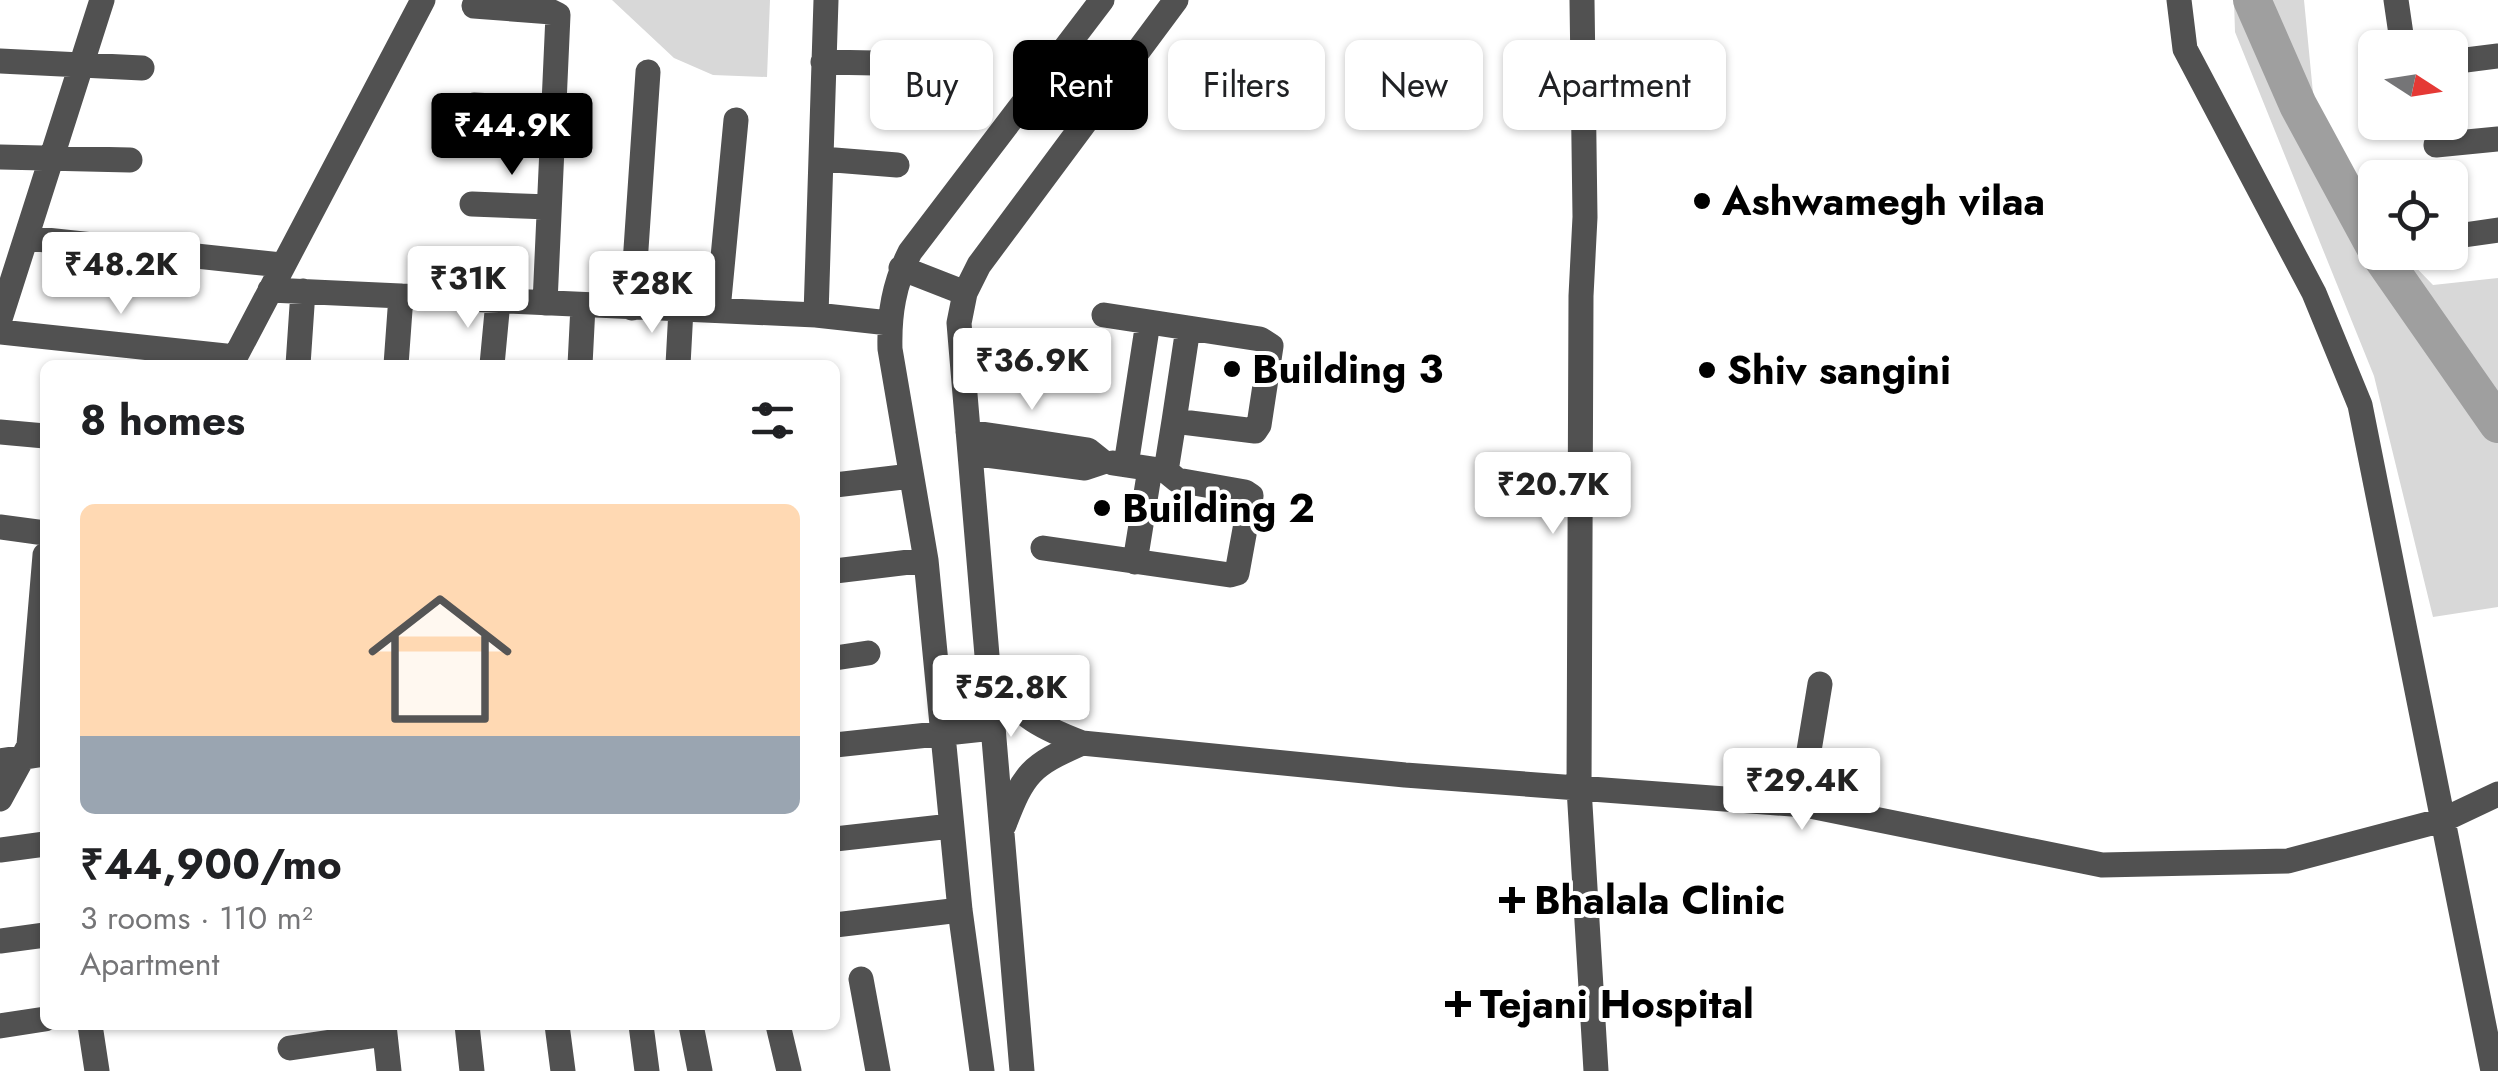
<!DOCTYPE html>
<html lang="en">
<head>
<meta charset="utf-8">
<style>
  :root { --surface:#fff; --page:#f2f2f2; --text:#202124; --muted:#757577; --line:#e0e0e0; --accent:#000 }
  body { margin:0; font-family:Jost,sans-serif; background:var(--page); color:var(--text); height:100vh; display:flex; flex-direction:column; font-size:38px; white-space:nowrap }
  * { box-sizing:border-box; margin:0 }
  p { font-size:32px; color:var(--muted) }
  .icon { flex:none; width:55px; height:55px; fill:none; stroke:currentColor; stroke-width:2; stroke-linecap:round; stroke-linejoin:round }
  .map { position:relative; flex:1; overflow:hidden }
  .sheet { position:absolute; left:40px; top:360px; width:800px; height:670px; display:flex; flex-direction:column; background:var(--surface); border-radius:15px; box-shadow:0 2px 8px #0004 }
  .sheet>* { flex:none }
  .hud { position:absolute; left:870px; top:40px; width:950px; height:90px; display:flex; gap:20px }
  .needle { width:65px; rotate:102deg }
  .buttons { position:absolute; left:2358px; top:30px; display:grid; gap:20px }
  .buttons a { display:grid; place-items:center; width:110px; height:110px; border-radius:15px; background:var(--surface); box-shadow:0 2px 8px #0004; font-size:50px }
  .price { position:absolute; translate:-50% -85px; padding:0 22px; border-radius:10px; background:#fff; color:#222; font-size:32px; line-height:65px; filter:drop-shadow(0 2px 5px #0008) }
  .price::after { content:''; position:absolute; left:50%; top:60px; width:30px; height:22px; margin-left:-15px; background:inherit; clip-path:polygon(0 0,100% 0,50% 100%) }
  .price.active { background:var(--accent); color:#fff }
  ul { padding:0; list-style:none }
  li { display:grid; align-content:center; gap:20px; height:530px; padding:0 40px }
  li+li { border-top:2px solid var(--line) }
  li span { display:grid; place-items:center; height:310px; border-radius:15px; color:#555 }
  li>.icon { margin-inline-start:auto }
  span .icon { width:180px; height:180px; fill:#fffc; stroke-width:1 }
  li b { font-size:42px }
  h2 { display:flex; justify-content:space-between; align-items:center; height:120px; padding:0 40px; font-size:42px }
  .pill { padding:0 35px; border-radius:15px; background:var(--surface); box-shadow:0 2px 8px #0004; font-size:35px; line-height:90px }
  .pill.active { background:var(--accent); color:#fff }
  .map>svg:first-child { display:block }
  .green { fill:#d8d8d8 }
  .lines { fill:none; stroke-linecap:round; stroke-linejoin:round }
  .river { stroke:#9f9f9f; stroke-width:38 }
  .minor { stroke:#515151; stroke-width:25 }
  .poi-dot { fill:#000; stroke:#fff; stroke-width:4 }
  .labels { text-anchor:middle; stroke-width:8; stroke-linejoin:round; paint-order:stroke }
  .poi-label { font-size:40px; font-weight:bold; fill:#000; stroke:#fff; text-anchor:start }
</style>
</head>
<body>
<div class="map">
<svg width="2498" height="1071" viewBox="0 0 2498 1071">
  <rect width="100%" height="100%" fill="#fff"/>
  <path class="green" d="M612,0h158l-3,77 -54,-2 -39,-17z
    M2234,0h70l12,124 59,89v39l27,1 31,32 65,-7v329l-65,10 -59,-241 -139,-344z"/>
  <g class="lines">
    <path class="river" d="M2252,0l46,105 77,142
      M2378,252l120,172"/>
    <path class="minor" d="M1582,0l3,217 -4,79 -2,492 17,283
      M2179,0l6,49 129,244 46,112 133,666
      M2396,0l7,48
      M474,6l78,6 6,3 -13,288
      M0,61l142,7
      M823,62l105,2
      M2450,62l48,-6
      M2371,73l4,-1
      M474,105l80,4
      M2436,145l62,-6
      M0,157l130,3
      M822,159l75,6
      M472,204l77,3
      M2450,237l48,-7
      M27,238l254,27
      M901,268l64,25
      M270,290l546,25 73,8
      M632,308l16,-236
      M718,310l18,-190
      M816,315l10,-315
      M1104,315l156,24 11,7 -12,79 -4,6 -81,-10 14,-93
      M0,319l102,-319
      M0,332l235,25
      M231,365l192,-365
      M298,365l5,-74
      M396,365l5,-69
      M492,365l6,-64
      M580,365l3,-59
      M678,365l3,-56
      M0,432l45,4
      M968,432l120,18 15,12 -18,6 -115,-15
      M1113,463l53,8 8,-50
      M1126,465l22,-143
      M835,485l76,-9
      M0,527l45,6
      M1043,548l187,27 7,-2 14,-77 -6,-4 -68,-12 -11,-9
      M1135,562l15,-93
      M835,571l91,-11
      M835,658l33,-5
      M989,672c31,43 43,52 93,71l323,32 400,30 297,60 186,-4 155,-41 55,-26
      M29,745l16,-190
      M835,745l158,-17
      M0,761l45,-7
      M0,799l36,-66
      M1800,805l20,-121
      M1004,825c20,-52 26,-59 78,-82
      M835,839l116,-13
      M0,850l45,-6
      M835,925l125,-15
      M0,941l45,-6
      M861,979l17,92
      M90,1025l7,46
      M384,1025l5,46
      M467,1025l5,46
      M557,1025l6,46
      M641,1025l6,46
      M691,1025l9,46
      M778,1025l11,46
      M0,1026l45,-7
      M290,1048l95,-14
      M982,1071l-22,-161 -34,-350 -36,-211c-1,-35 4,-65 20,-97l192,-252
      M1022,1071l-63,-748 6,-30 14,-28 197,-265"/>
  </g>
  <g class="poi-dot">
    <circle cx="1702" cy="201" r="10"/>
    <circle cx="1232" cy="369" r="10"/>
    <circle cx="1707" cy="370" r="10"/>
    <circle cx="1102" cy="508" r="10"/>
    <path d="M1507 885h10v10h10v10h-10v10h-10v-10h-10v-10h10z"/>
    <path d="M1453 989h10v10h10v10h-10v10h-10v-10h-10v-10h10z"/>
  </g>
  <g class="labels">
    <g class="poi-label">
      <text x="1722" y="215">Ashwamegh vilaa</text>
      <text x="1252" y="383">Building 3</text>
      <text x="1727" y="384">Shiv sangini</text>
      <text x="1122" y="522">Building 2</text>
      <text x="1534" y="914">Bhalala Clinic</text>
      <text x="1480" y="1018">Tejani Hospital</text>
    </g>
  </g>
</svg>
<div class="buttons">
<a><svg class="needle" viewBox="-14 -14 28 28"><path d="M0-13l5 13h-10z" fill="#e53935"/><path d="M0 13l5-13h-10z" fill="#757577"/></svg></a>
<a><svg class="icon" aria-label="locate" viewBox="0 0 24 24"><circle cx="12" cy="12" r="6"/><path d="M12 2v4M12 18v4M2 12h4M18 12h4"/></svg></a>
</div>
<b class="price active" style="left:512px;top:178px">₹44.9K</b>
<b class="price" style="left:121px;top:317px">₹48.2K</b>
<b class="price" style="left:468px;top:331px">₹31K</b>
<b class="price" style="left:652px;top:336px">₹28K</b>
<b class="price" style="left:1032px;top:413px">₹36.9K</b>
<b class="price" style="left:1553px;top:537px">₹20.7K</b>
<b class="price" style="left:1011px;top:740px">₹52.8K</b>
<b class="price" style="left:1802px;top:833px">₹29.4K</b>
<div class="hud">
<a class="pill">Buy</a>
<a class="pill active">Rent</a>
<a class="pill">Filters</a>
<a class="pill">New</a>
<a class="pill">Apartment</a>
</div>
<section class="sheet">
<h2>8 homes<svg class="icon" aria-label="filters" viewBox="0 0 24 24"><path d="M4 7h16M4 17h16"/><circle cx="9" cy="7" r="2"/><circle cx="15" cy="17" r="2"/></svg></h2>
<ul>
<li><span style="background:linear-gradient(#ffd9b3 75%,#9aa5b1 0)"><svg class="icon" aria-label="home" viewBox="0 0 24 24"><path d="M3 11l9-7 9 7M6 9v11h12V9"/></svg></span><div><b>₹44,900/mo</b><p>3 rooms · 110 m²</p><p>Apartment</p></div></li>
</ul>
</section>
</div>
</body>
</html>
